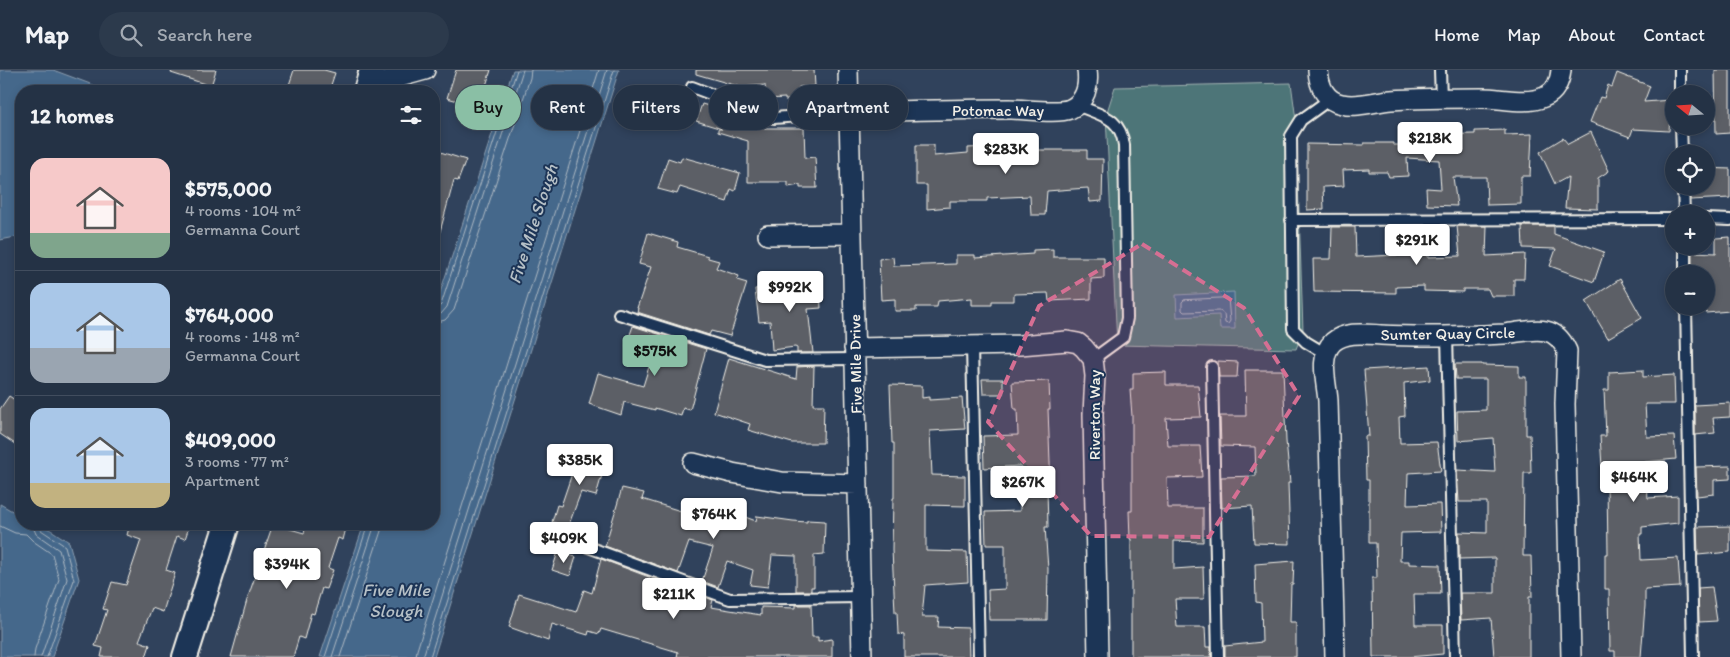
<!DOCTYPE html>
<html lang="en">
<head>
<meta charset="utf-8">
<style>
  :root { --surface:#243245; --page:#2c3a4c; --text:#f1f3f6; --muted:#a3aab3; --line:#414d5e; --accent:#8abfa5 }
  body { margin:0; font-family:Itim,sans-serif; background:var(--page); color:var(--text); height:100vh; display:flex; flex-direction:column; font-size:19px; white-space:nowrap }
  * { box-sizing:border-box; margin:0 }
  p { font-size:16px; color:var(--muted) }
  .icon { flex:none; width:28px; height:28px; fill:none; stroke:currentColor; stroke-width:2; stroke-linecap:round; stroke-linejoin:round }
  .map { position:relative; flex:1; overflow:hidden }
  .side { position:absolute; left:15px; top:15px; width:425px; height:445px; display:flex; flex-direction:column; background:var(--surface); border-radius:20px; box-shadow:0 2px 8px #0003,0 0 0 1px var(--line) }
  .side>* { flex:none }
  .guide { position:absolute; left:455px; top:15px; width:475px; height:45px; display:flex; gap:10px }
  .needle { width:32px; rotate:288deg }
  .fabs { position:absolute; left:1665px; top:15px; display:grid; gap:10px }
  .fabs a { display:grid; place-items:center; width:50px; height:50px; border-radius:50%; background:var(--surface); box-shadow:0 2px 8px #0003,0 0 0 1px var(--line); font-size:25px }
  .price { position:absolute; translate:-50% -42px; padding:0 11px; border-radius:5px; background:#fff; color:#222; font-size:16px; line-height:32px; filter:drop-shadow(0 1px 2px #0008) }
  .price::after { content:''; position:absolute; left:50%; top:30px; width:15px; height:11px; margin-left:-8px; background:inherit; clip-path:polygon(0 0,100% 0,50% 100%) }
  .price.selected { background:var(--accent); color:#111 }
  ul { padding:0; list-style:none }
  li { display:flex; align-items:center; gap:15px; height:125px; padding:0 15px }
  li+li { border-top:1px solid var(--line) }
  li span { display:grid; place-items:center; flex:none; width:140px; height:100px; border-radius:15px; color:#555 }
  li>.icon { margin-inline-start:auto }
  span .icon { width:60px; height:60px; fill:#fffc; stroke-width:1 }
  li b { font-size:21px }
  h2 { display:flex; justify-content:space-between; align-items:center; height:60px; padding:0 15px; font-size:21px }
  .tag { padding:0 18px; border-radius:22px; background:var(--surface); box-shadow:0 2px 8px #0003,0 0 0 1px var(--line); font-size:18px; line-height:45px }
  .tag.selected { background:var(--accent); color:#111 }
  header { display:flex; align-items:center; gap:30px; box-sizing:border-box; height:70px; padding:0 25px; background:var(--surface); border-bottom:1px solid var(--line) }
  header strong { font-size:24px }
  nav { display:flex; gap:28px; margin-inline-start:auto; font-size:18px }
  .search { width:350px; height:45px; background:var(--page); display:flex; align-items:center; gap:12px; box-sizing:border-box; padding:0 18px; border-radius:28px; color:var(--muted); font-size:19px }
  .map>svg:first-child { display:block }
  .green { fill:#4d7478; stroke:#a0b2b0 }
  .water { fill:#45678b; stroke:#8b9eb0 }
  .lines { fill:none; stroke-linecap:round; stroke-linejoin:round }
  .shore { stroke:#aebac3; stroke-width:1 }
  .building { fill:#5c5f66; stroke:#f4f1e8 }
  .service-casing { stroke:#f4f1e8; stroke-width:14 }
  .minor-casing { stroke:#f4f1e8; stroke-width:22 }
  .tertiary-casing { stroke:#f4f1e8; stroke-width:28 }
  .service { stroke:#1d3557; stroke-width:10 }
  .minor { stroke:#1d3557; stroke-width:19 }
  .tertiary { stroke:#1d3557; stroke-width:24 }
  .marked { fill:#d66f93; fill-opacity:0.2; stroke:#d66f93; stroke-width:4; stroke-dasharray:10 6; stroke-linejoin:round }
  .labels { text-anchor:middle; stroke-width:4; stroke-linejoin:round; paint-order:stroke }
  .street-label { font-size:16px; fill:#f4f1e8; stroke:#1d3557 }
  .water-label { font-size:18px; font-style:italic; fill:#b7c1c7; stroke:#1d3557 }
</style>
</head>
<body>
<header>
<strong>Map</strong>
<div class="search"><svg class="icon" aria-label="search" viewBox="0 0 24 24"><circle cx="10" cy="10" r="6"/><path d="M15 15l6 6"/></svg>Search here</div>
<nav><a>Home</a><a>Map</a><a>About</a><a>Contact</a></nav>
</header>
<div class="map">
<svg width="1730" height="587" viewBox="0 0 1730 587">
  <rect width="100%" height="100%" fill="#30425c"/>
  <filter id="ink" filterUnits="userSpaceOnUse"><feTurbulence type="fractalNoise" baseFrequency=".02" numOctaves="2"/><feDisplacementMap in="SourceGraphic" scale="10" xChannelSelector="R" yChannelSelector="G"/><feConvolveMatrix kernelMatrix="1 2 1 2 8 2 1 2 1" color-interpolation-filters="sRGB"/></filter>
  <g filter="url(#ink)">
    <path class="green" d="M1291,13l5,37 7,211 -7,18 -179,-4 -11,-230 9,-28z"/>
    <path class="water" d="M0,0h53l56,21h-88v145l-21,4z
      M513,0h106l-185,587h-114l44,-133h70v-213z
      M1234,222l1,37h-15l-1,-14 -42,2 -1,-22z
      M0,434l21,12v8c25,0 28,5 48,18l10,37 -27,78h-52z"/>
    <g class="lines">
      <path class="shore" d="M1228,228l2,23 -2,3 -3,-1 -1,-9 -4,-3 -36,1 -2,-2v-8l2,-2z
        M434,239l4,-1 3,-3 76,-235
        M434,245l7,-1 6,-7 76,-237
        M434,253l11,-3 9,-10 76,-232 1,-8
        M32,454l4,10 23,16 8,29 -26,78
        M39,454l2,6 24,16 9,34 -27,77
        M0,456l15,7 11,1 7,7 19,13 7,25 -24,70 -1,8
        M325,587l43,-133
        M332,587l43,-133
        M340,587l41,-126 1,-7
        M416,587l1,-7 182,-580
        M423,587l184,-587
        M430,587l184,-587"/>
    </g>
    <path class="building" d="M172,0h44l-5,16 -40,-13z
      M294,0h30l11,3 -6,18 -12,-3 -1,3h-29z
      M456,0h35l-15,47 -17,-5 3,-10 -15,-4z
      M696,0h118l1,16 -16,1v13h-14v-2l-19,1 -1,-14 -24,2 -45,-13z
      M1715,0h15v63l-14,1z
      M1617,3l33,13 -6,16 27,-2 -2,31 -36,-2 -3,8 -40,-15 10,-25 4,1 4,-13 4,2z
      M702,34l45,13 -4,11h61l1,30 10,-1 2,31h-17v-3l-12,2v-5h-40v-41l-30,-9v-3h4l-26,-8z
      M1505,60v5l27,-1 -2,42h-9v28l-34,1 -1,-28h-33l4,29 -30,-1 -1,-17 15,1 -2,-29 -32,-2 1,18 -19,1 -2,-5h-18v-3l-26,1 1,16 -21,1 1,22 -17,1v-66l57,1v-2h29v2h26l1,-10 55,-1v-3z
      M1591,62l18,39 -11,7v31l-33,-1 3,-31 -13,7 -15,-32 23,-14 5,6z
      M916,75h18v11l34,-3v-5l39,-2v-1h17l1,5h62v9h16l-1,42 -12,1 -2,-14 -15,1 -26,2 -2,24h-14l-1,-19 -43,2v3h-37v6l-23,2v-24h-11z
      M434,80l32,10 -8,21 -4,-1 -16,59 -4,-1z
      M682,87l58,16 -5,18 -4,-2 -4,13 -47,-15 -3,7 -19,-5 10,-31 12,4z
      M1706,98l24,1v29l-40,2v-14h16z
      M1457,156h30l-1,30 39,-2 -1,25h-10v17h-23l-3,-7h-25v3l-39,-1v-5l-28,1v6l-82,-1 -1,-33h18l1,-32h23l1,30 41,-2 1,-28h28l1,30 33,-1z
      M1522,156h32v8l50,18 -10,30 -44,-16 6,-17 -33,-1z
      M648,163l30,9 -1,5 31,9v2l11,3 -3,7 23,8 -2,4 10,3 -17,53 -19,-5 -2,4 -72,-23 1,-4h-1l14,-41 -12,-3z
      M1730,167v74l-24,2v-39h-14v-22l24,1v-15z
      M1053,179v8h51v21l-13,1v20l-42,2 -1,-8 -34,1v7h-22v4h-20v-7l-34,3 -1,6h-21v4h-21v-12l-14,1 -2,-41 14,-2 1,9 62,-2v-9h19v3l58,-4v-4z
      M819,207l2,31 -13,1 5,44h-16v-5l-2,-1 -23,3 -2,-29 -11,1 -4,-33 36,-5v-1l11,-1v-4z
      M1620,209l22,39 -34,20 -22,-37z
      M633,256l73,23 -16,61 -7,-2 -2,8 -26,-8v2l-31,-8 -3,13 -32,-11 9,-31 45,13 10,-32 -27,-8z
      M729,288l67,21 1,-12 17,-1 -1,39h11l-1,38h-31l-44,-13 2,-6 -36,-12z
      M1218,291l20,1 -1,15h-18z
      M1455,294h27v1l37,1v11h7v58h4l1,38h-7l-1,83h8l1,41h-3v60h-35l-3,-39 -30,2 -1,-27h35v-35l-36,1v-27l28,1v-31h-28l-2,-32 38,2 -2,-34 -35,3 -1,-30 29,-1v-31h-30z
      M1429,296l1,14 -26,3 1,33 -6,1 1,26 37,-1 4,29 -33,2 -1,32 33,-1 1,28 -40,1 -1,28h9v3l31,1 1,29h-27l1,31h28v29l-34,3h-36l-1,-79h5l-1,-35h-7v-63h-3l-1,-44h4l-5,-66z
      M1245,300h38l3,71 4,42h-2l2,61 -36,-1 -2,-37 -30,2 -1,-31 35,-1 -1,-29 -34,-1 -1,-30h26z
      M1643,300v7l31,-2 1,29h-30l2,33 27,-1 2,23 -31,3 3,36 30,-2v27l-36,4v7h-2l1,26 37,-2 2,29 -35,2v17l-4,51h-26v-6h-5l-1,-62h-4v-35h3l-1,-72h-4l-3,-46h6l-2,-46h5v-18z
      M1166,302v13h32l3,32 -35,1 2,28h32l2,31 -35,1 1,30h35v34l-29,-1v28l29,-2 1,32h-29l2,28h28l1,20h5v10h-80v-118h-1l-1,-28h3v-95l-2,-26h3v-17z
      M982,309h21v15h-20z
      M1049,311l1,28h-2l3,80h-4l1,38h-3l3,42 -1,51h-58l-1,-30 17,-1v-44h-19l-1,-33 35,-1v-14l3,1 -2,-32 -37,2 -1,-32 35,-1 -1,-26h-3l-2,-27z
      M890,315l32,1v12l7,-1v3l33,-2 3,31 -35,2 2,44 33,1v30l-39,-1v46l41,1 1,30 -43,3 -3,32h17l-1,10 30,1 1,29h-65v-22l-6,-1 -1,-22h-2l-3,-62 1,-52h1v-55h-2z
      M9,326l12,8v44l-21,-14v-25z
      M1730,333v14l-17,1 2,15 -20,2v-30z
      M580,380l16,4 -2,6 11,4 -9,32 -15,-4 -13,35 -16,-5 5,-17 4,1z
      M1730,396v13l-16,1v14l-17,2 -1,-29z
      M622,418l22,5 -2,6 55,17 -1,4 24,7 6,-17 30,11 1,-5 36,5 14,1v-2l18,1 -1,33 -10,1v32h-3v4h-15v-35l-24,-1 -4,32 -18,-2 3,-15 -26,-9 -9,26 -16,-6 11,-33 -24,-6 -11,31 -73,-27z
      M130,454h60l-5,15 -8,-3 -11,34 9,3 -12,39 -11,-4 -13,33 11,4 -4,12h-45l2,-9 -8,-2 12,-36 -4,-1 9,-27 14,3 15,-45 -14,-5z
      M273,454l31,9 3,-9h40l-4,16 -5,-2 -10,30 5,2 -7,19 -4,-1 -8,26 -3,-1 -7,26 -5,-2 -6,20h-62l16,-57z
      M1730,456v26l-32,3 -1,-28z
      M558,482l18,5 -6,19 -18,-6z
      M601,489l72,27 -2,5 25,7 1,-4 16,6 -2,7 50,8v-8l35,1v-3h15l1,32h6v4l14,-2v18h-155l1,-5 -77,-23 -2,5 -10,-3 -1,4 -36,-11 -4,17 -39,-14 10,-33 57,18 8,-22 8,3z
      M1294,491l-1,23h-2l-1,38h6v35h-71v-11l37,-4 -1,-39 -5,-1 -1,-38z
      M1712,517l5,34 -18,1 -1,-34z"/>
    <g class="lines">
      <defs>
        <path id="service" d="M1440,0l1,29
          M1680,0v24
          M692,17l82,31 75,-6
          M1077,35c24,11 43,11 47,40l3,173 -4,19 -30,22
          M1681,56l1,28
          M1683,116l1,28
          M1706,149l24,1
          M1291,150l383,-1
          M1685,176v28
          M1686,236l7,351
          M619,244l146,46 90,-1
          M1447,265l8,322
          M972,276l7,311
          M1326,284l-20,-12 -13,-13 -2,-193 10,-16 29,-21
          M1212,297l6,290
          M550,463l180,66 130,-2"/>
        <path id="minor" d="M848,0l14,587
          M1318,0c1,16 7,31 24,34 15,4 34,-3 49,-4 31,-2 62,-2 92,-2 19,0 43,7 61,-1 11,-4 16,-16 17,-27
          M367,16l58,-16
          M849,42c54,-1 107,-3 161,-3 15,0 47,5 60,0 16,-7 19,-24 17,-39
          M768,165l84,-1
          M854,278l166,-3 47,-4 11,2 6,5 9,11 2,17 -2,38 5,243
          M693,393l39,10 50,9 76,2
          M1335,587l-7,-256c-1,-17 -10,-45 5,-59 13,-11 32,-8 48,-7 40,2 82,1 123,-1 13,-1 29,-6 42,-3 10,2 17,11 21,20l-2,53 6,253"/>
        <path id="tertiary" d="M366,21l6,-21
          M185,587l42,-133"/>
      </defs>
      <use href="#service" class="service-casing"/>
      <use href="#minor" class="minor-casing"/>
      <use href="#tertiary" class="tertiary-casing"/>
      <use href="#service" class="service"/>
      <use href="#minor" class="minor"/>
      <use href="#tertiary" class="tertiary"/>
    </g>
  </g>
  <path class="marked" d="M1142,174l102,64 55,88 -90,141 -118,-1 -103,-114 51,-116z"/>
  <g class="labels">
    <g class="street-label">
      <text x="998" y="46">Potomac Way</text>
      <text transform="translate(1448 263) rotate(-1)" y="6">Sumter Quay Circle</text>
      <text transform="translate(855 294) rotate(-91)" y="6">Five Mile Drive</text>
      <text transform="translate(1094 345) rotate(-90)" y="6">Riverton Way</text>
    </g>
    <g class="water-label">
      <text transform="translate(533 154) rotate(-72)" y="6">Five Mile Slough</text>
      <text x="396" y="526">Five Mile<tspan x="396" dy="21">Slough</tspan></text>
    </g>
  </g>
</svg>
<div class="fabs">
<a><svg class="needle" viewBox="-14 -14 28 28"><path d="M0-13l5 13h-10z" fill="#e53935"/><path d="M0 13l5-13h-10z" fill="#a3aab3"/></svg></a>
<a><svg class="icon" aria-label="locate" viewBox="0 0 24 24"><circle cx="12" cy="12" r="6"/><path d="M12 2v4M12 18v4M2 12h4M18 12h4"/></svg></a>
<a>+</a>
<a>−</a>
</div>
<b class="price" style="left:1430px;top:94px">$218K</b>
<b class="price" style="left:1006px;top:105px">$283K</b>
<b class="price" style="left:1417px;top:196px">$291K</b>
<b class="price" style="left:790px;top:243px">$992K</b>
<b class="price selected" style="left:655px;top:307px">$575K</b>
<b class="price" style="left:580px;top:416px">$385K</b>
<b class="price" style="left:1634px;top:433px">$464K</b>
<b class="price" style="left:1023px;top:438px">$267K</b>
<b class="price" style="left:714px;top:470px">$764K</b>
<b class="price" style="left:564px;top:494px">$409K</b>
<b class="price" style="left:287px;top:520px">$394K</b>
<b class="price" style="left:674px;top:550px">$211K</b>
<div class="guide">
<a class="tag selected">Buy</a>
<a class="tag">Rent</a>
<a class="tag">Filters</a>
<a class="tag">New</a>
<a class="tag">Apartment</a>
</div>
<section class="side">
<h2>12 homes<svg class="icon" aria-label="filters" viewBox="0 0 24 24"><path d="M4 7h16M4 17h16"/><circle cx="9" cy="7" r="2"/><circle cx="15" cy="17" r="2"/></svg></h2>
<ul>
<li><span style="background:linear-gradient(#f6c9c9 75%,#7fa58c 0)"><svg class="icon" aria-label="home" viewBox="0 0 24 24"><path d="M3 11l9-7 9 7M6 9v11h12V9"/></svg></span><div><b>$575,000</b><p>4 rooms · 104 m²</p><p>Germanna Court</p></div></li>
<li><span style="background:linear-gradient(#a9c7e8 65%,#9aa5b1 0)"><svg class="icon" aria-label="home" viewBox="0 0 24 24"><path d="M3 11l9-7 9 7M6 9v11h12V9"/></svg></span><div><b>$764,000</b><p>4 rooms · 148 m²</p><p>Germanna Court</p></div></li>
<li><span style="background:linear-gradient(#a9c7e8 75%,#c2b280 0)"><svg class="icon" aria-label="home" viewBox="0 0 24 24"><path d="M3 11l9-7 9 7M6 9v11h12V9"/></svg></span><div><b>$409,000</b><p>3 rooms · 77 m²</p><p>Apartment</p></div></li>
</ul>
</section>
</div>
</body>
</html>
